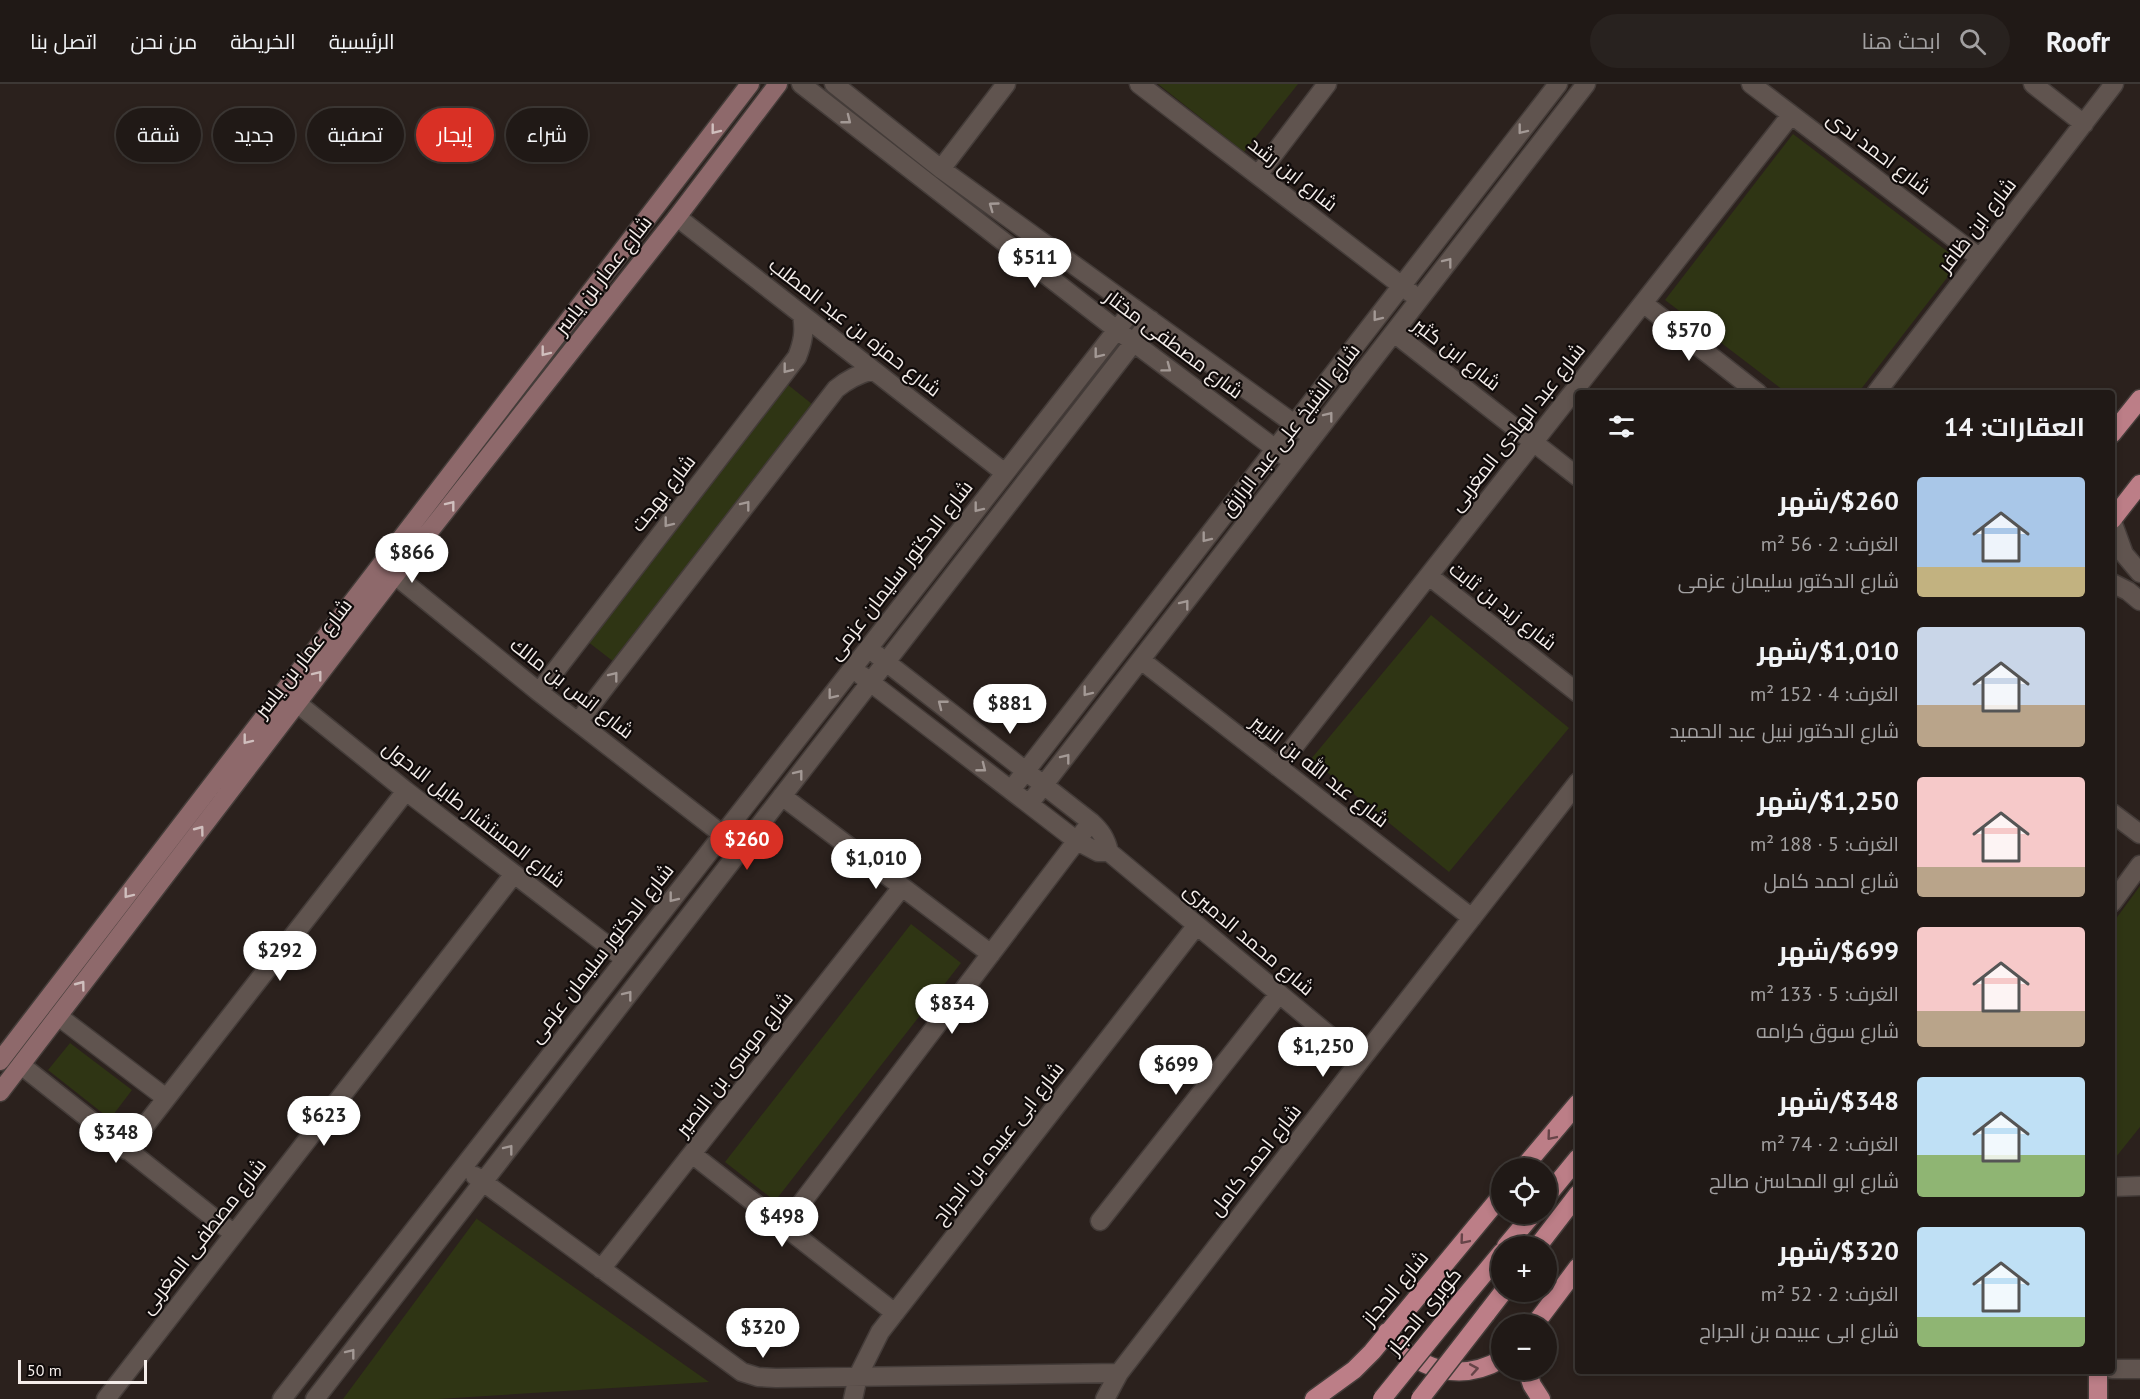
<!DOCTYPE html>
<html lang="ar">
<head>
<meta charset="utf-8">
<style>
  :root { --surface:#201916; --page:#28221f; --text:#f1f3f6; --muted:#a2a0a1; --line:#3d3835; --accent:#d93025 }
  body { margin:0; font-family:"PT Sans",Cairo,sans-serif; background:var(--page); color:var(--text); direction:rtl; height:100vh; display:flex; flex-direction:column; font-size:22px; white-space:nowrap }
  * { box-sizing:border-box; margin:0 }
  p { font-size:20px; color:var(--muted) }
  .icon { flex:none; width:33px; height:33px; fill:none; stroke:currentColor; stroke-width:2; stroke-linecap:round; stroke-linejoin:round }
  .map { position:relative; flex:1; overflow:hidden; direction:ltr }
  .details { position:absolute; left:1575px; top:306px; width:540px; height:984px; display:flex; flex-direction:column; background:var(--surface); border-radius:6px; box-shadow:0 3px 9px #0003,0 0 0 2px var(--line); direction:rtl }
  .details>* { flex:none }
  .hud { position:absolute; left:18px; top:24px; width:570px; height:54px; direction:rtl; display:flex; gap:12px }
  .fabs { position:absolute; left:1491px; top:1074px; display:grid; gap:12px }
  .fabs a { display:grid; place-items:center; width:66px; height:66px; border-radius:50%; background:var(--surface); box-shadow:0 3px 9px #0003,0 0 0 2px var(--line); font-size:30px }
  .scale { position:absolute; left:18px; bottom:15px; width:129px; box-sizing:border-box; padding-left:6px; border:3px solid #f4edea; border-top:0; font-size:16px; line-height:21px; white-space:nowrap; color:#f4edea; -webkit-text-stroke:4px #100b0a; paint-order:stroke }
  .price { position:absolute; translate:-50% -51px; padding:0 14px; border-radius:21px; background:#fff; color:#222; font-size:20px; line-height:39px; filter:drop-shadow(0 2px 3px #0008) }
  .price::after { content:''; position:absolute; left:50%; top:36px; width:18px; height:14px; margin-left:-9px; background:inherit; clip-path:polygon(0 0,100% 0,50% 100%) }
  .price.selected { background:var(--accent); color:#fff }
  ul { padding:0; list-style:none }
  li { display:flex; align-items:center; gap:18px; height:150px; padding:0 30px }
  li span { display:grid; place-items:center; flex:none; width:168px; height:120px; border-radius:6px; color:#555 }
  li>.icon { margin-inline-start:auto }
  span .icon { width:72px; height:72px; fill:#fffc; stroke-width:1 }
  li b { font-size:26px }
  h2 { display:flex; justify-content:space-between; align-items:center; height:72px; padding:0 30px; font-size:26px }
  .tag { padding:0 21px; border-radius:27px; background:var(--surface); box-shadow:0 3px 9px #0003,0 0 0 2px var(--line); font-size:21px; line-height:54px }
  .tag.selected { background:var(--accent); color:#fff }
  header { display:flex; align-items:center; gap:36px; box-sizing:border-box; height:84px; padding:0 30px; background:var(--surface); border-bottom:2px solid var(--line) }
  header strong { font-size:28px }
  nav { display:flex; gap:33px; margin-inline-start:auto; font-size:21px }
  .search { width:420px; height:54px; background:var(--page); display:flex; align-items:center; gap:15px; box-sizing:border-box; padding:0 21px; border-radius:33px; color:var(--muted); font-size:22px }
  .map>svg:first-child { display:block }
  .green { fill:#2f3514 }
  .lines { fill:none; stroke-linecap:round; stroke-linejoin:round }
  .street-casing { stroke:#443c39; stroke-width:21 }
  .secondary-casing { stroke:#443c39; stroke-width:21 }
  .primary-casing { stroke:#443c39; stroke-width:21 }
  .street { stroke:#60544f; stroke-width:18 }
  .secondary { stroke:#8e696b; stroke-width:18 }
  .primary { stroke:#bc7e87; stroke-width:18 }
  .primary-bridge-casing { stroke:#443c39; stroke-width:21; stroke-linecap:butt }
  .primary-bridge { stroke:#bc7e87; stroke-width:18 }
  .oneway { stroke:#a39995 }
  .oneway2 { stroke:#d0bfbe }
  .oneway3 { stroke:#664448 }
  .labels { text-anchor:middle; stroke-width:4.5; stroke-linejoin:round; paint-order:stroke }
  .street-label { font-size:20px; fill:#f4edea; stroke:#100b0a }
</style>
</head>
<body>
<header>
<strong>Roofr</strong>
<div class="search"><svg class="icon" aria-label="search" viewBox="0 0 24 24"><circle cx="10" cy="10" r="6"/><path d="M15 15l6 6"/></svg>ابحث هنا</div>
<nav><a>الرئيسية</a><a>الخريطة</a><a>من نحن</a><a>اتصل بنا</a></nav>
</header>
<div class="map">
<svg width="2140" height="1315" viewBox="0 0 2140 1315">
  <rect width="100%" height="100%" fill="#2b211d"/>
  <path class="green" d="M1158,0h140l-54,68z
    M1793,50l167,127 -102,132h-71l-122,-93z
    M787,300l30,24 -203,254 -31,-24z
    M1431,531l138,113 -120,144 -138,-113z
    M2140,802v241l-28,35v-238z
    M911,840l50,39 -186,238 -50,-39z
    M70,959l62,47 -22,29 -62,-49z
    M477,1134v1l232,163 -271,17h-95z"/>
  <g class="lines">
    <defs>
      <path id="street" d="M801,0l316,246 168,126
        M834,0l107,85 363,262
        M1139,0l272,209
        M1751,0l229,174
        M2033,0l51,40
        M941,85l65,-85
        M1258,91l69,-91
        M677,133l328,256
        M1643,219l115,90
        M1394,249l184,144
        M1876,309l238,-309
        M2112,437l12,33 16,19
        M395,491l144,117 184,143
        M1429,492l149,117
        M2112,499l16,8 12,10
        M877,571l214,167c10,9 15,17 18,30l251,209
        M1141,576l331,258
        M861,591l216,166 21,11h11
        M539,608l258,-335c6,-15 8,-26 5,-42
        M297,619l109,88 219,168
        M578,638l258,-333c12,-10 22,-15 37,-19
        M1278,683l513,-652
        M1011,706l547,-706
        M782,712l209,158
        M1029,720l557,-720
        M2112,729l28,21
        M2112,819l28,-38
        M58,932l108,82
        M21,981l213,169
        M126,1066l280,-359
        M692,1070l203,159
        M475,1092l267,196 16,5 18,1 343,-5
        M2112,1103l28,-1
        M1100,1137l179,-227
        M784,1142l307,-404
        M601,1185l301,-382
        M2112,1285h28
        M106,1315l408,-525
        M282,1315l852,-1091
        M315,1315l836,-1079
        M853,1315l5,-23 22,-44 317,-407
        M1105,1315l14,-26 241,-312 218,-279"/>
      <path id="secondary" d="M0,977l750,-977
        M0,1008l395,-517 282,-358 101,-133"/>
      <path id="primary" d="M2112,350l28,-35
        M2112,436l28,-36
        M1523,1084l55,-65
        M1546,1113l32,-39
        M1506,1162l27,-32
        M1538,1162l40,-52
        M1463,1215l39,-47
        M1486,1230l17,-22
        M1535,1240l43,-57
        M1387,1248c28,37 72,52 115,27
        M1527,1286l5,15 9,14
        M2098,1287v28
        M1314,1315l40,-29 18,-18 130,-157"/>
    </defs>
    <use href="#street" class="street-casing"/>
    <use href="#secondary" class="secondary-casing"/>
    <use href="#primary" class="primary-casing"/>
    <use href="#street" class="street"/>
    <use href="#secondary" class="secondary"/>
    <use href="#primary" class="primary"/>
    <defs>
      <path id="primary-bridge" d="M1382,1315l81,-100
        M1420,1315l66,-85"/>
    </defs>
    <use href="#primary-bridge" class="primary-bridge-casing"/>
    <use href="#primary-bridge" class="primary-bridge"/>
  </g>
  <defs><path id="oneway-chevron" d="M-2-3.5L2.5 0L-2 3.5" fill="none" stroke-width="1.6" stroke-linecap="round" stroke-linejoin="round" transform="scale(1.5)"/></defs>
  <g class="oneway">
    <use href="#oneway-chevron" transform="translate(847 36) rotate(38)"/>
    <use href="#oneway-chevron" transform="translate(1522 46) rotate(128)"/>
    <use href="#oneway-chevron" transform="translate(993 122) rotate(-144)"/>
    <use href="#oneway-chevron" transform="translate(1448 178) rotate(-52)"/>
    <use href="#oneway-chevron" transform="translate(1377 233) rotate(128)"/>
    <use href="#oneway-chevron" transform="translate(1098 270) rotate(128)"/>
    <use href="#oneway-chevron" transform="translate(1167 284) rotate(37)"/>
    <use href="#oneway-chevron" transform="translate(787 285) rotate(128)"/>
    <use href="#oneway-chevron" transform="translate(1329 332) rotate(-52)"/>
    <use href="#oneway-chevron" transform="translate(746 421) rotate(-52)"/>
    <use href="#oneway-chevron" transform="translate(978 424) rotate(128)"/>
    <use href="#oneway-chevron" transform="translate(668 439) rotate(128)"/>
    <use href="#oneway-chevron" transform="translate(1206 454) rotate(128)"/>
    <use href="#oneway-chevron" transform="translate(1185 520) rotate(-52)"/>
    <use href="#oneway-chevron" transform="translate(614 592) rotate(-52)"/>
    <use href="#oneway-chevron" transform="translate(1087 608) rotate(128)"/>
    <use href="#oneway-chevron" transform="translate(832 611) rotate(128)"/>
    <use href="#oneway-chevron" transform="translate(942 620) rotate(-142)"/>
    <use href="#oneway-chevron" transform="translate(1066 674) rotate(-52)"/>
    <use href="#oneway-chevron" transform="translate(982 684) rotate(38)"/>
    <use href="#oneway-chevron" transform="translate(799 690) rotate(-52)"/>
    <use href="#oneway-chevron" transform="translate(673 814) rotate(128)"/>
    <use href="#oneway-chevron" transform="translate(628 911) rotate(-52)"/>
    <use href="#oneway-chevron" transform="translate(509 1065) rotate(-52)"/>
    <use href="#oneway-chevron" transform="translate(351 1269) rotate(-52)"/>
  </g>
  <g class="oneway2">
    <use href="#oneway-chevron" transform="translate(715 46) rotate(128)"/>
    <use href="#oneway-chevron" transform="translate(545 268) rotate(128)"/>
    <use href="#oneway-chevron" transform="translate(451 421) rotate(-52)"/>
    <use href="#oneway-chevron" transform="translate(318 591) rotate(-52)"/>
    <use href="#oneway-chevron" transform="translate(247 656) rotate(128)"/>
    <use href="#oneway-chevron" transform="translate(200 746) rotate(-53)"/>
    <use href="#oneway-chevron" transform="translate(128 810) rotate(128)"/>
    <use href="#oneway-chevron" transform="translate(81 901) rotate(-53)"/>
  </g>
  <g class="oneway3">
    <use href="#oneway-chevron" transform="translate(1551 1052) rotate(130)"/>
    <use href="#oneway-chevron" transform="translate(1464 1156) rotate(130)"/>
    <use href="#oneway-chevron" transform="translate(1474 1285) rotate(-10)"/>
  </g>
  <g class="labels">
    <g class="street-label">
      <text transform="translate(1879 69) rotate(37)" y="7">شارع احمد ندى</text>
      <text transform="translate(1293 90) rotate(38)" y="7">شارع ابن رشد</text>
      <text transform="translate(1977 141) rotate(-52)" y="7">شارع ابن ظافر</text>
      <text transform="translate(603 191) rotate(-52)" y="7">شارع عمار بن ياسر</text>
      <text transform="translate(855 243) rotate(38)" y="7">شارع حمزه بن عبد المطلب</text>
      <text transform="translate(1174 260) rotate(37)" y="7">شارع مصطفى مختار</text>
      <text transform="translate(1457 270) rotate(38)" y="7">شارع ابن كثير</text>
      <text transform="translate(1517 343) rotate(-52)" y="7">شارع عبد الهادى المغربى</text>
      <text transform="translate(1290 346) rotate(-52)" y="7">شارع الشيخ على عبد الرازق</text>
      <text transform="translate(663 409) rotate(-52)" y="7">شارع بهجت</text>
      <text transform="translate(900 486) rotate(-52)" y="7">شارع الدكتور سليمان عزمى</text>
      <text transform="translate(1503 522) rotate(38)" y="7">شارع زيد بن ثابت</text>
      <text transform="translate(303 574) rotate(-52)" y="7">شارع عمار بن ياسر</text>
      <text transform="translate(572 604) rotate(38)" y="7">شارع انس بن مالك</text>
      <text transform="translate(1320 687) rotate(38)" y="7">شارع عبد الله بن الزبير</text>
      <text transform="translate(474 730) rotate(38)" y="7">شارع المستشار طايل الاحول</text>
      <text transform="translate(1249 855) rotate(40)" y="7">شارع محمد الدميرى</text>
      <text transform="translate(601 869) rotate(-52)" y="7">شارع الدكتور سليمان عزمى</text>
      <text transform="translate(734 980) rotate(-52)" y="7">شارع موسى بن النصير</text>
      <text transform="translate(998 1059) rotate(-52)" y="7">شارع ابى عبيده بن الجراح</text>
      <text transform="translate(1255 1076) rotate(-52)" y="7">شارع احمد كامل</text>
      <text transform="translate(203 1152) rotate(-52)" y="7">شارع مصطفى المغربى</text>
      <text transform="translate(1395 1204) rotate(-50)" y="7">شارع الحجاز</text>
      <text transform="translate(1424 1227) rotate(-51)" y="7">كوبرى الحجاز</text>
    </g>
  </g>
</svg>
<div class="fabs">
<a><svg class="icon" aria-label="locate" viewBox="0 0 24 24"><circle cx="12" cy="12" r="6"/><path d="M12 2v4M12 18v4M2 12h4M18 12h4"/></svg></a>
<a>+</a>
<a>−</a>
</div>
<div class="scale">50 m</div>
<b class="price" style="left:1035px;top:205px">$511</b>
<b class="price" style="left:1689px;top:278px">$570</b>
<b class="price" style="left:412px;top:500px">$866</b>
<b class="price" style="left:1010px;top:651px">$881</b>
<b class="price selected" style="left:747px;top:787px">$260</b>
<b class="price" style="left:876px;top:806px">$1,010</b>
<b class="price" style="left:280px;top:898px">$292</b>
<b class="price" style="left:952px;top:951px">$834</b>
<b class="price" style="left:1323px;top:994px">$1,250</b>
<b class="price" style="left:1176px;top:1012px">$699</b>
<b class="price" style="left:324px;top:1063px">$623</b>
<b class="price" style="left:116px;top:1080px">$348</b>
<b class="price" style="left:782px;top:1164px">$498</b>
<b class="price" style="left:763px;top:1275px">$320</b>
<div class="hud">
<a class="tag">شراء</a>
<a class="tag selected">إيجار</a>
<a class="tag">تصفية</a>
<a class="tag">جديد</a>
<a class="tag">شقة</a>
</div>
<section class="details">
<h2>العقارات: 14<svg class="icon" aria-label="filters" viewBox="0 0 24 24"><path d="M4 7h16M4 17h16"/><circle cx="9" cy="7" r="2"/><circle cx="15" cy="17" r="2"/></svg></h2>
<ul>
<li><span style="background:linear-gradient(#a9c7e8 75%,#c2b280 0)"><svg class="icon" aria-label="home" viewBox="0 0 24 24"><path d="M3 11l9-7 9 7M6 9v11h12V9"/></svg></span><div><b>$260/شهر</b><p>الغرف: 2 · 56 m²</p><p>شارع الدكتور سليمان عزمى</p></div></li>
<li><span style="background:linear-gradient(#c9d6e8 65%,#b9a48a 0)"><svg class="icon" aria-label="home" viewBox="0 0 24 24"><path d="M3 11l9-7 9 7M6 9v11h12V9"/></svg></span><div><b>$1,010/شهر</b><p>الغرف: 4 · 152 m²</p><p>شارع الدكتور نبيل عبد الحميد</p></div></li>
<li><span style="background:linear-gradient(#f6c9c9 75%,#b9a48a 0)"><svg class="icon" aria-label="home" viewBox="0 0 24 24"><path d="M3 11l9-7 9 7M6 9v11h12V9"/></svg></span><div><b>$1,250/شهر</b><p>الغرف: 5 · 188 m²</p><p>شارع احمد كامل</p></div></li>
<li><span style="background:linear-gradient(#f6c9c9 70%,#b9a48a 0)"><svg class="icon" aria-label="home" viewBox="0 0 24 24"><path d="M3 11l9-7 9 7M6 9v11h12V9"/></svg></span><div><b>$699/شهر</b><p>الغرف: 5 · 133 m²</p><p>شارع سوق كرامه</p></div></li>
<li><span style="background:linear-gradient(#bfe0f5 65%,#8fb573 0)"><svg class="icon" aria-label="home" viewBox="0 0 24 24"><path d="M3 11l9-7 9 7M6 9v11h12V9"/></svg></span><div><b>$348/شهر</b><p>الغرف: 2 · 74 m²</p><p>شارع ابو المحاسن صالح</p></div></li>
<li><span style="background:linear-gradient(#bfe0f5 75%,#8fb573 0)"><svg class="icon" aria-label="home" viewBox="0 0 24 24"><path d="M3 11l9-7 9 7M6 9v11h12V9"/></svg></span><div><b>$320/شهر</b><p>الغرف: 2 · 52 m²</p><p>شارع ابى عبيده بن الجراح</p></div></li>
</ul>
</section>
</div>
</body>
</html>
